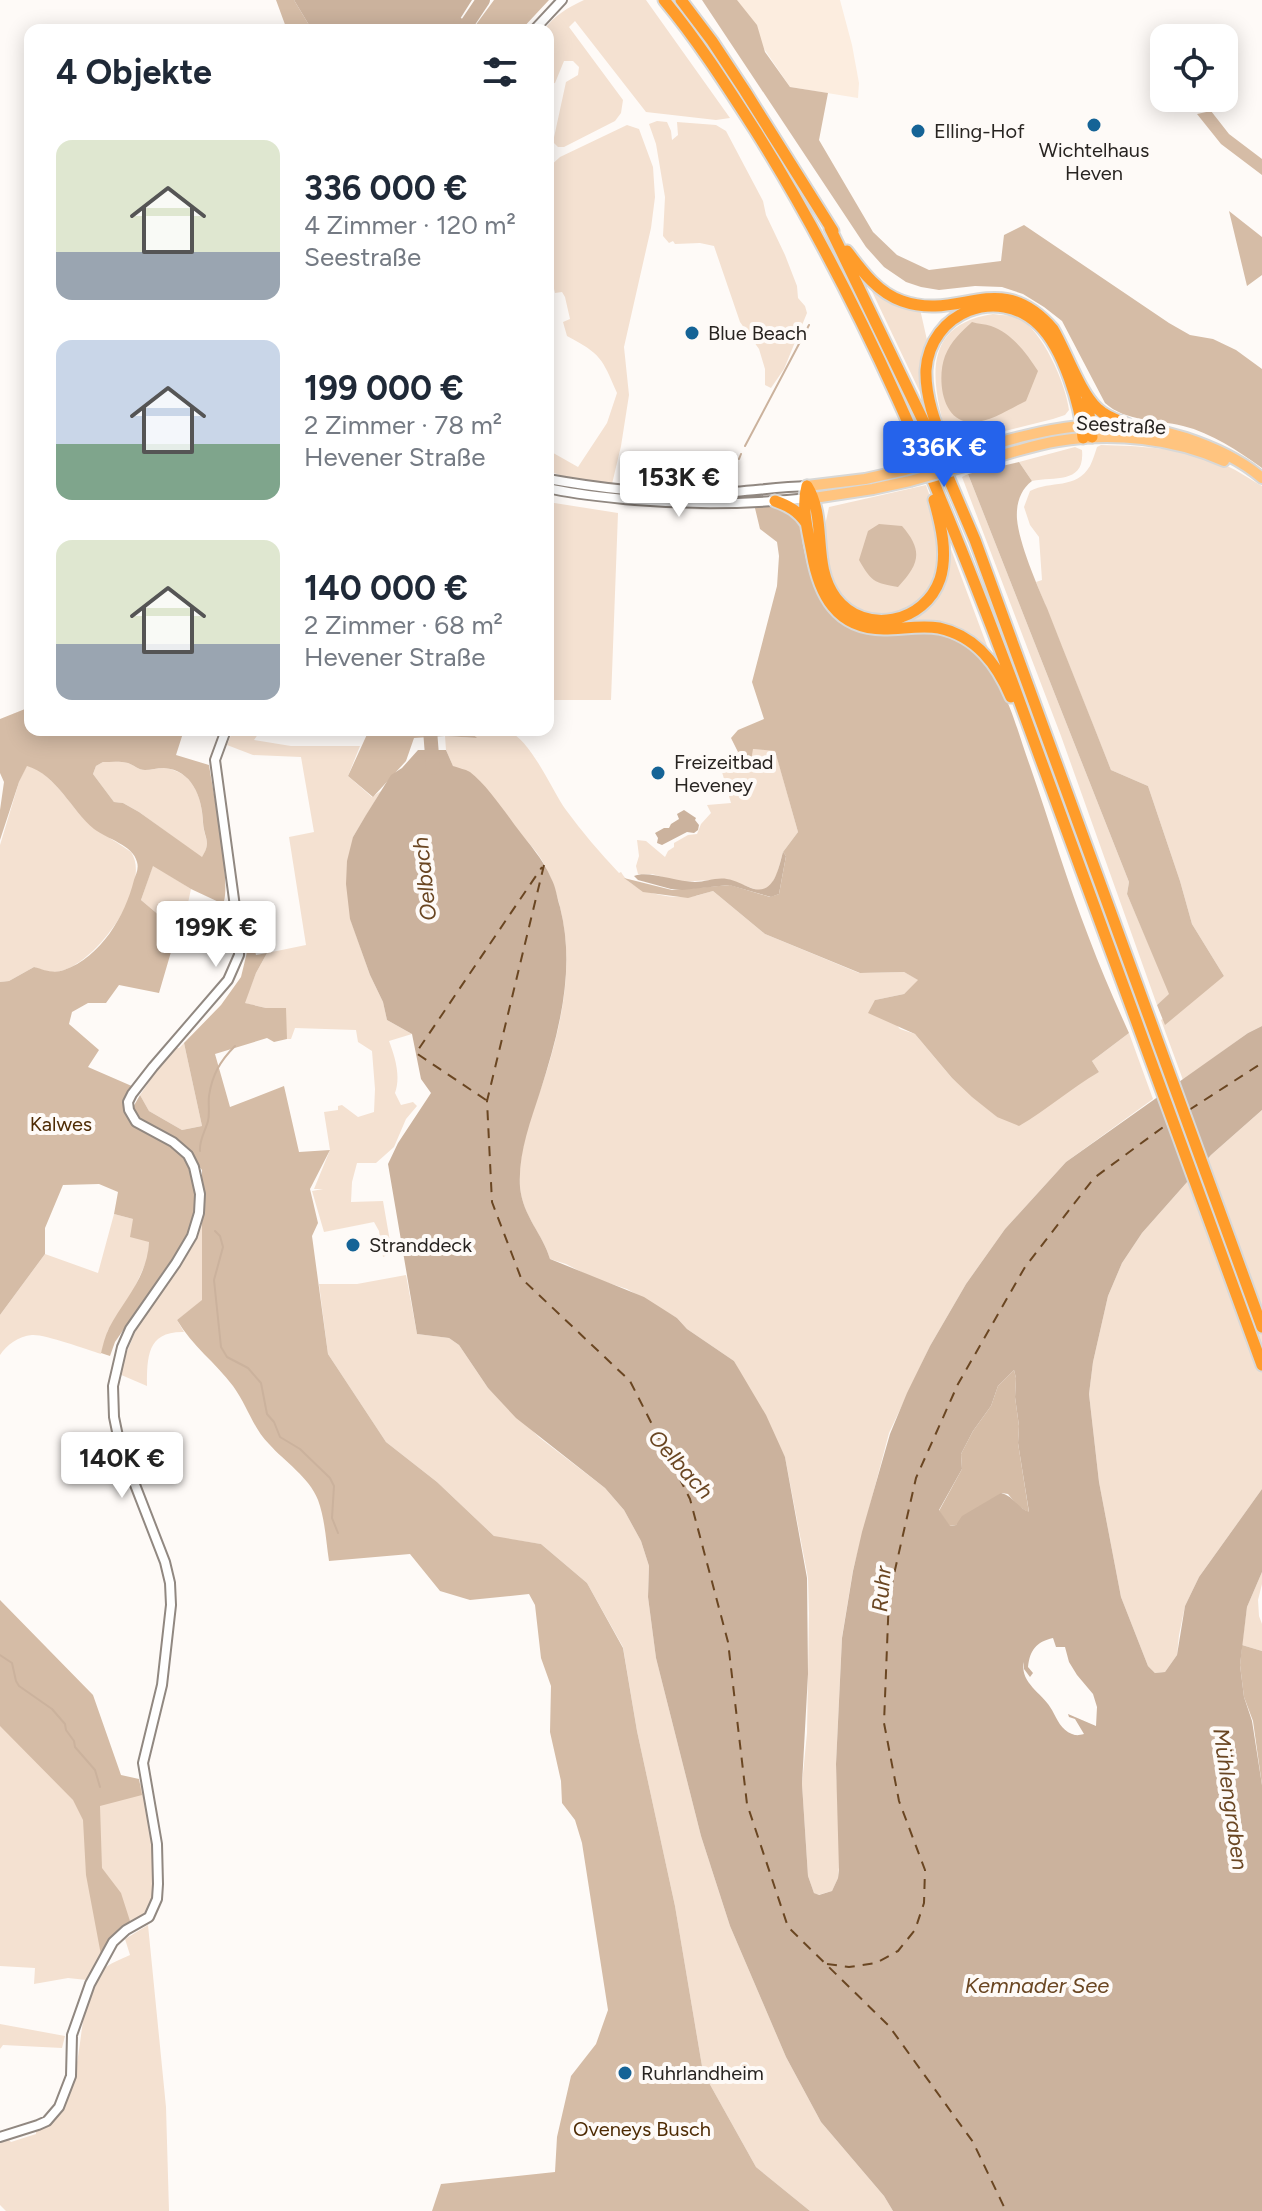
<!DOCTYPE html>
<html lang="de">
<head>
<meta charset="utf-8">
<style>
  :root { --surface:#fff; --page:#f2f2f3; --text:#1f2937; --muted:#747a83; --accent:#2563eb }
  body { margin:0; font-family:Figtree,sans-serif; background:var(--page); color:var(--text); height:100vh; display:flex; flex-direction:column; font-size:30px; white-space:nowrap }
  * { box-sizing:border-box; margin:0 }
  p { font-size:26px; color:var(--muted) }
  .icon { flex:none; width:44px; height:44px; fill:none; stroke:currentColor; stroke-width:2; stroke-linecap:round; stroke-linejoin:round }
  .map { position:relative; flex:1; overflow:hidden }
  .drawer { position:absolute; left:24px; top:24px; width:530px; height:712px; display:flex; flex-direction:column; background:var(--surface); border-radius:16px; box-shadow:0 4px 20px #0003 }
  .drawer>* { flex:none }
  .controls { position:absolute; left:1150px; top:24px; display:grid; gap:16px }
  .controls a { display:grid; place-items:center; width:88px; height:88px; border-radius:16px; background:var(--surface); box-shadow:0 4px 20px #0003; font-size:40px }
  .price { position:absolute; translate:-50% -68px; padding:0 18px; border-radius:8px; background:#fff; color:#222; font-size:26px; line-height:52px; filter:drop-shadow(0 2px 4px #0008) }
  .price::after { content:''; position:absolute; left:50%; top:48px; width:24px; height:18px; margin-left:-12px; background:inherit; clip-path:polygon(0 0,100% 0,50% 100%) }
  .price.selected { background:var(--accent); color:#fff }
  ul { padding:0; list-style:none }
  li { display:flex; align-items:center; gap:24px; height:200px; padding:0 32px }
  li span { display:grid; place-items:center; flex:none; width:224px; height:160px; border-radius:16px; color:#555 }
  li>.icon { margin-inline-start:auto }
  span .icon { width:96px; height:96px; fill:#fffc; stroke-width:1 }
  li b { font-size:34px }
  h2 { display:flex; justify-content:space-between; align-items:center; height:96px; padding:0 32px; font-size:34px }
  .map>svg:first-child { display:block }
  .built { fill:#fceddf }
  .green { fill:#f4e1d1 }
  .forest { fill:#d5bca6; fill-rule:evenodd }
  .water { fill:#cbb29d; fill-rule:evenodd }
  .lines { fill:none; stroke-linecap:round; stroke-linejoin:round }
  .stream { stroke:#cbb29d; stroke-width:2 }
  .canal { stroke:#cbb29d; stroke-width:8 }
  .river { stroke:#cbb29d; stroke-width:14 }
  .ferry { stroke:#6a4622; stroke-width:2; stroke-dasharray:10 8; stroke-linecap:butt }
  .minor-casing { stroke:#918881; stroke-width:12 }
  .major-casing { stroke:#d8d8d7; stroke-width:14 }
  .highway-casing { stroke:#d8d8d7; stroke-width:15 }
  .minor { stroke:#fff; stroke-width:8 }
  .major { stroke:#ffc47f; stroke-width:10 }
  .highway { stroke:#ff9c2a; stroke-width:11 }
  .major-bridge-casing { stroke:#d8d8d7; stroke-width:14; stroke-linecap:butt }
  .major-bridge { stroke:#ffc47f; stroke-width:10 }
  .poi-dot { fill:#156396; stroke:#fefaf7; stroke-width:3 }
  .labels { text-anchor:middle; stroke-width:8; stroke-linejoin:round; paint-order:stroke }
  .poi-label { font-size:20px; fill:#282421; stroke:#fefaf7; text-anchor:start }
  .street-label { font-size:20px; fill:#282421; stroke:#fefaf7 }
  .park-label { font-size:20px; fill:#4e2b04; stroke:#fefaf7 }
  .water-label { font-size:22px; font-style:italic; fill:#6a4622; stroke:#fefaf7 }
</style>
</head>
<body>
<div class="map">
<svg width="1262" height="2211" viewBox="0 0 1262 2211">
  <rect width="100%" height="100%" fill="#fefaf7"/>
  <path class="built" d="M731,0h109l12,45 7,38 -1,15 -68,-11z"/>
  <path class="green" d="M584,0h62l84,118 -14,2 -70,-8 -71,-91 -6,6 54,73 -2,13 -6,8 -51,26h-6l-5,-5 13,-60 12,-7 1,-8 -6,-6h-9l-9,22 -7,1v-54h-4c11,-15 23,-22 40,-30z
    M657,121l10,1 4,9 1,9 6,-5 -1,-13 39,3 10,6 37,70 3,14 19,40 12,31 1,12 7,8 2,7 -23,56 -13,19 -6,-3v-16l-6,-20 -19,-27 -26,-76 -14,-3 -25,1 -2,-3 -4,2 -6,-7 2,-39 -9,-53 -7,-20z
    M627,125l12,4 14,38 2,30 -4,31 -27,119 5,48 -8,51 -9,38 -43,-6 -21,-7v-21l30,17 29,-44 10,-30c-15,-35 -16,-39 -50,-57l-4,-14 7,-3 -5,-22 -3,-5 -7,1 -1,-4h-6v-121l12,-11z
    M868,283l52,26 7,31 14,-21 8,-5 -1,-6 24,-5 -40,37 -5,67z
    M993,314c7,1 17,1 25,4 24,11 48,66 51,92l-4,5 -12,4 -104,26c-15,-55 -34,-119 44,-131z
    M1101,445c39,1 80,3 117,17 16,6 30,16 44,24v540l-14,7 -65,47 -22,-60 63,-44 -32,-52 -12,-43 -32,-95 -37,-16 -75,-188 6,-2 -3,-43 -9,-12 -6,-18 6,-16c21,-11 46,-1 60,-25 3,-6 5,-13 7,-19z
    M1075,447l7,3c3,34 -26,26 -50,31l-13,-19z
    M968,474l161,408 -2,12 43,100 -13,11 -96,-269 -99,-259z
    M926,485l10,29 4,31 -3,36 -22,29 -37,8 -26,-8 -23,-29 -5,-51 5,-23z
    M548,502l70,11 -7,187h-63z
    M949,544l43,115 -28,-24 -80,-7 -42,-14 -6,-16 40,23 53,-21 14,-55z
    M233,730h28l-7,10 37,6h69l-12,30 24,21 9,-6 -28,46 -3,81 20,57 13,27 4,18 25,14 -23,7c6,16 12,35 6,52l6,12 12,-3 4,4 -11,13 -12,28 -18,16h-19l-5,19 -1,20 32,-1 9,52 -9,4 -4,-26 -5,-9 -50,10 -12,-41 11,-2h-9l16,-39 -6,-38 14,-2v-4l4,-1 16,12 16,-5 1,-23 -3,-38 -14,-9 -2,-12 -61,-2 -4,11h-6l1,-31h-20l-22,-5 12,-30 11,-20 39,-8 -17,-108 25,-5 -13,-75 -48,-2 -26,-10z
    M468,730c11,0 27,-3 38,0 24,7 46,61 60,80 16,22 34,43 53,63l2,-1c11,20 44,26 66,25 8,0 18,-4 26,-6l52,43 94,39 45,-1 15,8 -15,14 -29,6 25,29 15,5 37,44 45,39 102,-45 -7,-11 37,-28 24,66 -87,63 -61,67 -39,55 -36,62 -41,87 -36,137 -11,67 -6,127 4,92 -2,22 -6,13 -14,4 -4,-2 -6,-17 -6,-92 5,-51 2,-120 -1,-35 -23,-121 -51,-96 -47,-32 -10,-11 -50,-29 -34,-11 -27,-14 -16,-5c-7,-25 -27,-41 -30,-72 -3,-40 15,-79 27,-117 17,-56 27,-109 12,-167 -5,-18 -11,-35 -22,-50 -8,-11 -19,-21 -29,-31 -18,-18 -37,-37 -55,-56l-7,-16 -1,-14 31,2z
    M752,749l23,1 23,82 -15,20 -6,22 -7,13 -6,3h-7l-30,-11 -47,3 -28,-8h-14l-2,-8 3,-10 -2,-16 9,1 19,16 3,-6 6,-4v-4l14,-8 9,-1 4,-10 10,-11 -4,-8 24,-2 -9,-31 4,-3 9,1z
    M103,762c8,0 17,-1 25,1 6,2 10,7 17,7 6,0 13,-2 19,-2 29,3 38,29 39,55 1,17 9,17 -1,35l-63,-46 -16,-9 -9,-1 -21,-28 3,-8z
    M27,765c24,8 40,35 56,53 10,11 36,25 48,34 23,33 -40,122 -79,120 -5,0 -13,-3 -18,-5l-25,14 -9,1v-137l19,-63z
    M153,865l38,24 -6,28 -7,11 -5,-1 -32,-27z
    M184,1043l18,83 -20,4 -33,-19 -9,-16 32,-47h7z
    M1262,1110v379l-63,88 -14,29 -6,29 -2,20 -12,17 -10,1 -7,-7 -27,-69 -22,-115 -10,-88 4,-32 15,-66 14,-33 20,-30 69,-78z
    M114,1214l19,5 16,22 -1,17 -15,33 -25,39 -7,24c-15,-5 -57,-20 -69,-19 -14,1 -25,10 -32,20v-40l45,-61 53,19z
    M202,1216v85l-25,19 7,12c-37,-1 -37,25 -37,54l-28,-12c8,-24 17,-46 30,-68 21,-33 41,-50 53,-90z
    M406,1275l11,59 32,4 10,7 29,43 52,50 65,50 19,22 17,31 8,25 -1,31 8,61 45,178 29,90 56,131 35,65 63,74 9,15h-83l-54,-44 -53,-95 -28,-166 -38,-175 -14,-84 -36,-64 -46,-39 -46,-7 -58,-55 -51,-40 -58,-88 -9,-70h38z
    M1262,1572v12l-4,16 1,16 3,8v27l-20,-6 5,-38z
    M0,1613l120,167 23,4c5,28 22,104 5,128 -7,8 -18,11 -26,18 -15,14 -23,33 -35,50l-19,-2 -34,6 1,-16 -35,-2z
    M148,1925l18,182 3,104h-163l-6,-6v-74l11,11 25,-8v-5c42,-14 41,-77 48,-113 2,-10 7,-20 11,-29 2,-5 4,-14 8,-17 6,-7 19,-11 27,-15l-5,-16z
    M0,2024l65,12 -3,12 -59,-3 -3,4z"/>
  <path class="forest" d="M276,0h18l18,30h-25z
    M494,0h55l-28,30h-49z
    M702,0h35l20,25 8,27 25,35 38,6 -9,47 54,92 24,23 32,15 72,-9 3,-26 20,-10 145,98 21,12 23,4 23,11 26,19v99c-24,-17 -50,-35 -79,-42 -27,-7 -57,-4 -78,-23l-43,-82 -18,-14 -21,-13 -21,-7 -27,-1 -36,4 -18,-3 -15,-5 -22,-15 -18,-20z
    M1211,111l18,23 33,25v16l-41,-31 -24,-30z
    M1229,211l33,26v38l-15,11z
    M972,322c6,2 13,2 19,4 21,7 36,28 47,45l-12,30c-17,8 -38,23 -57,21 -28,-2 -32,-45 -24,-66 6,-15 16,-24 27,-34z
    M1019,462l13,19c-12,9 -16,23 -15,38 2,24 20,66 30,89 21,54 43,108 64,162l37,16 32,95 12,43 32,52 -59,49 -8,-20 12,-11 -42,-100 2,-12 -161,-408z
    M776,503c6,5 19,11 23,19 3,6 3,16 4,23 6,27 10,52 31,71 42,37 94,-1 137,33 35,29 44,76 59,117 20,57 37,116 59,172 12,32 26,64 40,95l-37,28 7,11c-28,16 -52,38 -80,54l-22,-9 -25,-20 -20,-19 -37,-44 -47,-21 7,-13 29,-6 14,-14 -14,-8 -44,1 -95,-39 -52,-43 -25,7 -45,-6 -19,-14 48,12 58,-5 40,12 9,-3 7,-38 -3,-4 15,-20 -23,-81 -22,-2 -2,12 -17,9 -4,-14 8,-4 -7,-14 7,-8 26,-11 -12,-37 25,-96 2,-30 -2,-14 -17,-13 -6,-25z
    M879,524l23,2c21,24 18,38 -4,61 -24,-4 -27,-6 -39,-27l9,-29z
    M30,707v23h154l-8,25 33,10c4,26 23,121 14,139l-32,-15 -38,-23 -12,34 32,27 5,1 -19,65 -40,-8 -13,18h-18l-16,9 -3,12 30,26 -11,17 46,20 -9,18 10,19 50,29 13,39 -6,38 -77,112 -5,14 -9,-3c2,-8 4,-17 8,-25 16,-30 38,-50 40,-86l-19,-5 3,-18 -19,-5 4,-22 -19,-8 -36,1 -18,43v26l-45,61v-333l9,-1 25,-14c11,3 19,7 30,3 37,-13 61,-54 70,-90 2,-6 5,-11 3,-18 -4,-17 -30,-23 -43,-33 -23,-19 -37,-54 -67,-63l-8,16 -19,58v-30l4,-28 -4,-9v-54zM103,762c8,0 17,-1 25,1 6,2 10,7 17,7 6,0 12,-2 19,-2 28,2 38,29 39,54 1,17 9,19 -1,35l-63,-45 -16,-9 -9,-1 -21,-28 3,-8z
    M369,730h99l9,8 -32,-2 -31,2 -8,23 -33,36 -25,-21z
    M255,951l1,4 11,-2 -11,20 -11,30 21,5h20l1,31 -13,3 -7,-4 -52,16 15,53 54,-21 15,66 31,-2 -20,39 8,34 -6,13 16,118 58,88 51,40 57,54 47,8 46,39 36,65 14,83 38,175 28,166 53,95 54,44h-378l9,-27 114,-12 2,-35 14,-61 25,-32 12,-34 -26,-167 -7,-23 -13,-17 -1,-22 -11,-49 1,-46 -10,-28 -6,-53 -6,-11 -59,6 -30,-9 -30,-37 -81,7c-3,-20 -4,-42 -11,-61 -9,-23 -33,-38 -49,-56 -16,-16 -22,-39 -36,-58 -17,-23 -41,-40 -56,-66l25,-20v-130l-21,-26 -45,-24 -4,-11 8,-14 9,16 33,19 20,-4 -18,-83 37,-38 20,-28 6,-25z
    M1014,1370l2,8 -1,19 4,29 -1,17 11,70 -12,-8 -9,-11 -6,-1 -46,32 -7,1 -10,-15 23,-42 -1,-15 12,-23 18,-25 7,-20z
    M0,1600l93,95 28,80 18,4 3,16 -42,11 2,62 19,25 9,28 -29,34 -15,-80 -3,-55 -10,-20 -73,-74z
    M1242,1645l20,6v134l-9,-64 -9,-24 -4,-32z"/>
  <path class="water" d="M294,0h178l-19,30h-141z
    M418,750h28l7,16c5,2 12,3 17,6 16,12 35,40 47,56 12,16 26,31 34,50 5,9 6,20 9,29 16,63 -1,125 -20,185 -10,31 -22,62 -20,95 3,30 23,47 30,72l94,38 33,21 10,11 47,32 32,54 19,42 22,121 1,96 -6,110 6,92 6,17 5,2 13,-4 6,-13 1,-8 -3,-106 6,-126 11,-67 9,-39 28,-98 17,-41 23,-47 36,-62 39,-55 61,-67 182,-129 14,-7v84l-51,45 -69,78 -20,30 -14,33 -15,66 -4,32 10,88 22,115 27,69 7,7 10,-1 12,-17 8,-49 14,-29 63,-88v83l-15,35 -7,58 4,32 8,24 10,64v426h-369l-9,-15 -63,-74 -35,-65 -56,-131 -29,-90 -45,-178 -8,-61 1,-31 -8,-25 -17,-31 -19,-22 -89,-70 -28,-30 -29,-43 -10,-7 -32,-4 -29,-170 10,-21 33,-50 -10,-14 -9,-45 -25,-14 -4,-18 -13,-27 -20,-56 -4,-35 1,-23 6,-24 13,-22 25,-40 11,-7zM1014,1370l2,8 -1,19 4,29 -1,17 11,69c-12,-5 -17,-17 -28,-19l-39,23 -6,9 -6,1 -11,-16 23,-41 -1,-15 12,-23 18,-25 7,-20zM1053,1638l3,9h9l4,15 8,13 16,19 4,13 -1,19 -28,-12 1,3 6,2 9,15c-5,1 -7,2 -12,0 -11,-4 -15,-15 -20,-24 -8,-16 -33,-27 -28,-48v7l6,8 3,-4 -5,-6c2,-17 8,-25 25,-29z
    M684,810l12,8 -1,2 4,5 -1,5 -4,3 -7,-1 -25,13 -5,-2 1,-5 -3,-5 9,-5h5l2,-4 8,-5 -2,-5z
    M783,852l3,4 -7,38 -8,3 -42,-12 -47,5 -11,-1 -33,-9 -4,-4c14,-6 42,6 61,6 11,0 21,-5 32,-3 8,1 16,6 24,9 23,8 27,-18 32,-36z"/>
  <g class="lines">
    <path class="stream" d="M745,446l64,-121
      M739,459l2,-5
      M200,1151c-1,-11 5,-19 8,-30 2,-8 0,-17 1,-25 3,-21 11,-35 26,-50
      M215,1231l5,5 3,11 -9,33 7,67 6,10 21,11 13,15 6,31 7,8 6,15 20,12 30,29 4,8 -2,32 6,15
      M0,1655l12,8 4,18 3,5 33,23 13,15 1,6 8,11 1,6 20,23 5,17"/>
    <path class="canal" d="M458,21l7,4"/>
    <path class="river" d="M463,30l20,-30
      M430,730l3,38"/>
    <path class="ferry" d="M544,865l-57,236 5,101 29,76 109,103 60,118 38,143 19,162 41,123 101,99 84,116 33,69
      M486,1100l-70,-47 126,-186
      M1189,1110l73,-47
      M827,1964l22,3 27,-4 22,-12 17,-21 9,-27 1,-33 -26,-69 -15,-78 5,-127 27,-118 42,-94 67,-117 69,-89 76,-56"/>
    <defs>
      <path id="minor" d="M534,30l28,-30
        M548,479c55,10 111,16 167,14 31,-1 61,-6 92,-7
        M548,488c28,7 57,9 87,12 58,5 116,4 174,-2
        M0,2137l38,-12 9,-4 12,-14 12,-31 1,-41 18,-51 23,-42 13,-12 23,-13 8,-18 1,-15 -1,-40 -14,-81 19,-78 9,-80 -1,-22 -5,-21 -45,-116 -6,-29 -1,-31 9,-39 8,-18 46,-66 16,-27 7,-23 1,-19 -6,-27 -6,-12 -15,-13 -37,-20 -7,-12 -1,-8 4,-8 21,-27 75,-87 11,-25v-19l-24,-176 11,-30"/>
      <path id="major" d="M962,453c81,-23 140,-42 224,-15 27,9 54,21 76,40
        M968,465c30,-8 60,-19 90,-24 54,-9 116,-3 166,20
        M807,486l58,-7 40,-9
        M814,498l59,-9 37,-8"/>
      <path id="highway" d="M664,0c34,41 62,85 91,130 108,172 186,361 257,551l250,684
        M681,0l31,41 33,50 88,140
        M830,228l101,209 44,103 287,787
        M847,251c15,20 31,42 55,50 59,21 97,-34 151,28 13,22 27,64 45,80 8,8 19,11 29,15
        M1087,398l5,39
        M951,464c-11,-30 -26,-62 -25,-94 4,-58 72,-85 113,-45 24,23 42,81 44,113
        M807,486c21,34 4,79 29,112 29,38 89,25 104,-19 8,-25 1,-54 -6,-79
        M807,486c-6,22 1,45 5,67 7,41 24,76 72,76 18,0 37,-4 55,-1 37,8 58,36 72,69
        M775,501c14,5 23,10 31,22"/>
    </defs>
    <use href="#minor" class="minor-casing"/>
    <use href="#major" class="major-casing"/>
    <use href="#highway" class="highway-casing"/>
    <use href="#minor" class="minor"/>
    <use href="#major" class="major"/>
    <use href="#highway" class="highway"/>
    <defs>
      <path id="major-bridge" d="M905,470l57,-17
        M910,481l58,-16"/>
    </defs>
    <use href="#major-bridge" class="major-bridge-casing"/>
    <use href="#major-bridge" class="major-bridge"/>
  </g>
  <g class="poi-dot">
    <circle cx="1094" cy="125" r="8"/>
    <circle cx="918" cy="131" r="8"/>
    <circle cx="692" cy="333" r="8"/>
    <circle cx="658" cy="773" r="8"/>
    <circle cx="353" cy="1245" r="8"/>
    <circle cx="625" cy="2073" r="8"/>
  </g>
  <g class="labels">
    <g class="poi-label">
      <text x="934" y="138">Elling-Hof</text>
      <text x="1094" y="157" text-anchor="middle">Wichtelhaus<tspan x="1094" dy="23">Heven</tspan></text>
      <text x="708" y="340">Blue Beach</text>
      <text x="674" y="769">Freizeitbad<tspan x="674" dy="23">Heveney</tspan></text>
      <text x="369" y="1252">Stranddeck</text>
      <text x="641" y="2080">Ruhrlandheim</text>
    </g>
    <g class="street-label">
      <text transform="translate(1121 425) rotate(3)" y="7">Seestraße</text>
    </g>
    <g class="park-label">
      <text x="61" y="1131">Kalwes</text>
      <text x="642" y="2136">Oveneys Busch</text>
    </g>
    <g class="water-label">
      <text transform="translate(424 879) rotate(-96)" y="8">Oelbach</text>
      <text transform="translate(681 1464) rotate(48)" y="8">Oelbach</text>
      <text transform="translate(881 1589) rotate(-85)" y="8">Ruhr</text>
      <text transform="translate(1231 1799) rotate(82)" y="8">Mühlengraben</text>
      <text x="1037" y="1993">Kemnader See</text>
    </g>
  </g>
</svg>
<div class="controls">
<a><svg class="icon" aria-label="locate" viewBox="0 0 24 24"><circle cx="12" cy="12" r="6"/><path d="M12 2v4M12 18v4M2 12h4M18 12h4"/></svg></a>
</div>
<b class="price selected" style="left:944px;top:489px">336K €</b>
<b class="price" style="left:679px;top:519px">153K €</b>
<b class="price" style="left:216px;top:969px">199K €</b>
<b class="price" style="left:122px;top:1500px">140K €</b>
<section class="drawer">
<h2>4 Objekte<svg class="icon" aria-label="filters" viewBox="0 0 24 24"><path d="M4 7h16M4 17h16"/><circle cx="9" cy="7" r="2"/><circle cx="15" cy="17" r="2"/></svg></h2>
<ul>
<li><span style="background:linear-gradient(#dfe7d0 70%,#9aa5b1 0)"><svg class="icon" aria-label="home" viewBox="0 0 24 24"><path d="M3 11l9-7 9 7M6 9v11h12V9"/></svg></span><div><b>336 000 €</b><p>4 Zimmer · 120 m²</p><p>Seestraße</p></div></li>
<li><span style="background:linear-gradient(#c9d6e8 65%,#7fa58c 0)"><svg class="icon" aria-label="home" viewBox="0 0 24 24"><path d="M3 11l9-7 9 7M6 9v11h12V9"/></svg></span><div><b>199 000 €</b><p>2 Zimmer · 78 m²</p><p>Hevener Straße</p></div></li>
<li><span style="background:linear-gradient(#dfe7d0 65%,#9aa5b1 0)"><svg class="icon" aria-label="home" viewBox="0 0 24 24"><path d="M3 11l9-7 9 7M6 9v11h12V9"/></svg></span><div><b>140 000 €</b><p>2 Zimmer · 68 m²</p><p>Hevener Straße</p></div></li>
</ul>
</section>
</div>
</body>
</html>
